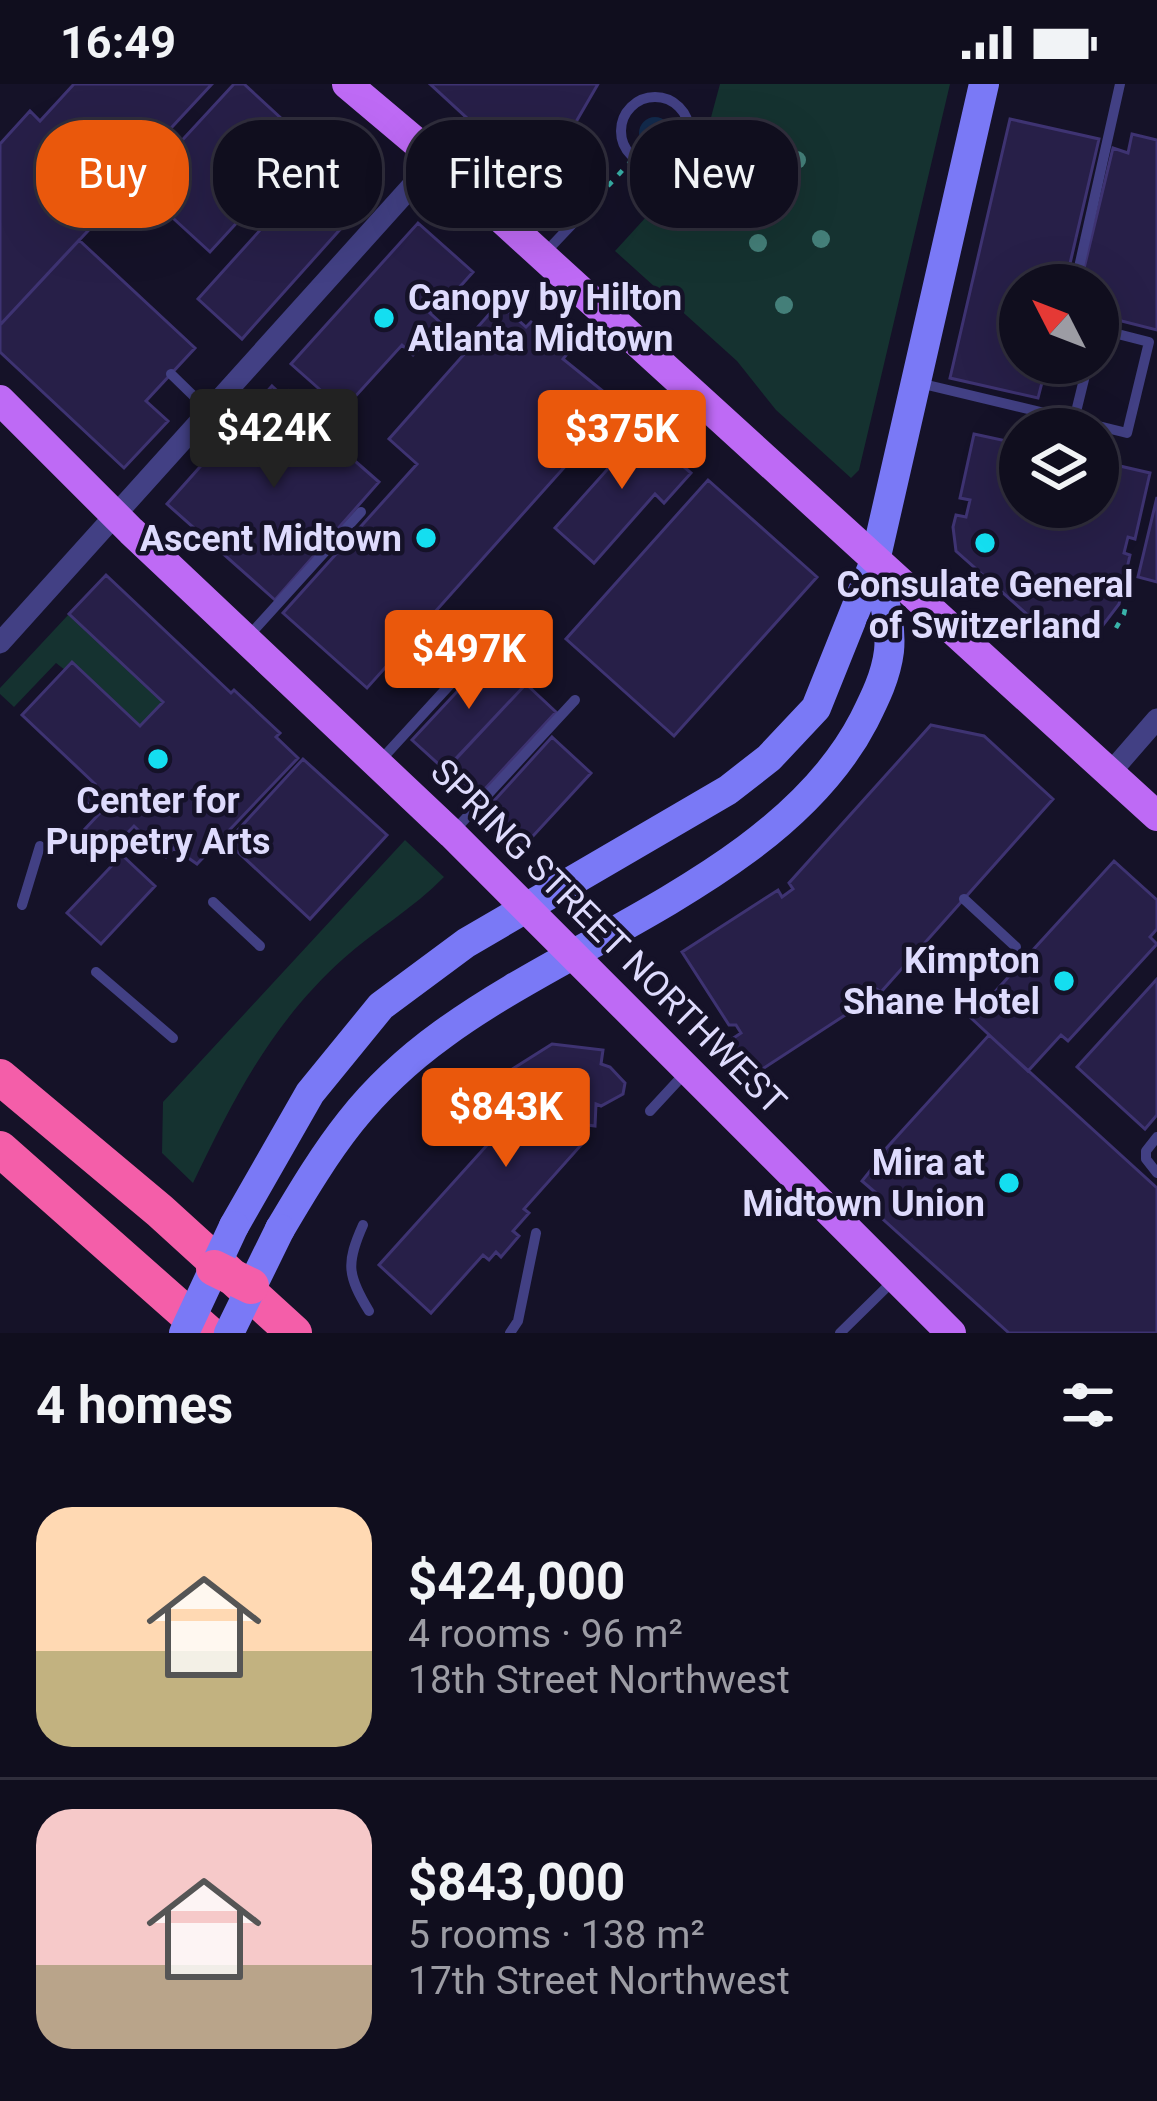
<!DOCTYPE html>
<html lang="en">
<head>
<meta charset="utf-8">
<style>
  :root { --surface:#100e1e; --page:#191727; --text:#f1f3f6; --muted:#9c9ca4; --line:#302e3c; --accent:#ea580c }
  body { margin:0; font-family:Roboto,sans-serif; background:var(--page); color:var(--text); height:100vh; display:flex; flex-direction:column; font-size:45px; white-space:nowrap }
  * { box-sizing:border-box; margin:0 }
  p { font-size:39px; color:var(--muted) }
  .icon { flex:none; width:66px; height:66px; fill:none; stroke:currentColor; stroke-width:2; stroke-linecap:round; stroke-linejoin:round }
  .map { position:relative; height:1249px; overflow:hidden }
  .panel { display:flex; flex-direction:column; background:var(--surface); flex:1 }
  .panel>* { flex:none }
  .hud { position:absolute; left:36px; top:36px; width:1086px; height:108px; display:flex; gap:24px }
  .needle { width:78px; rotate:312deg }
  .buttons { position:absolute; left:999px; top:180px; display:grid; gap:24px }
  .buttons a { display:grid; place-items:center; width:120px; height:120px; border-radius:50%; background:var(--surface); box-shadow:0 12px 48px #0002,0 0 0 3px var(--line); font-size:60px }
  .price { position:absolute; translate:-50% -102px; padding:0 27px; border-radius:12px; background:var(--accent); color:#fff; font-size:39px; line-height:78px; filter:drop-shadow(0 3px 6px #0008) }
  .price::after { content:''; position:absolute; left:50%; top:72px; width:36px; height:27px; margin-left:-18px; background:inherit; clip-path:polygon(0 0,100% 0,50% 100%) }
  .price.on { background:#222; color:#fff }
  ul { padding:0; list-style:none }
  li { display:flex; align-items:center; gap:36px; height:300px; padding:0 36px }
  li+li { border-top:3px solid var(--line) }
  li span { display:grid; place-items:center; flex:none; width:336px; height:240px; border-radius:36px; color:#555 }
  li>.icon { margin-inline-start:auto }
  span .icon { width:144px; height:144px; fill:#fffc; stroke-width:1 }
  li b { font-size:51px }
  h2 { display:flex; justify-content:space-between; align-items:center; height:144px; padding:0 36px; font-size:51px }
  .tag { padding:0 42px; border-radius:48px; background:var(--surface); box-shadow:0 12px 48px #0002,0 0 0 3px var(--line); font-size:42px; line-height:108px }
  .tag.on { background:var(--accent); color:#fff }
  .status { display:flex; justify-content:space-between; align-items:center; height:84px; padding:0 60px; background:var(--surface); direction:ltr }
  .status svg { height:33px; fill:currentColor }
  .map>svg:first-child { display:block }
  .green { fill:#153230 }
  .water { fill:#12294b }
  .building { fill:#271f48; stroke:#3e3372; stroke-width:3 }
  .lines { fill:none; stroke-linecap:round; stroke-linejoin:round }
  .path { stroke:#39b3aa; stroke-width:4.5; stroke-dasharray:6 9; stroke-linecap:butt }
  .lane { stroke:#424084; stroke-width:10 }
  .street { stroke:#424084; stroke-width:21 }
  .secondary { stroke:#7a79f6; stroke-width:30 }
  .primary { stroke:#be6af5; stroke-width:30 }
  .highway { stroke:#f45ea9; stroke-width:36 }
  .secondary-bridge { stroke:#7a79f6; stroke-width:30 }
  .highway-bridge { stroke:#f45ea9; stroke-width:36 }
  .tree { fill:#447f79 }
  .poi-dot { fill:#14def0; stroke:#151228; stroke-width:4.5 }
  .labels { text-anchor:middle; stroke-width:9; stroke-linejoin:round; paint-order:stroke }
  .poi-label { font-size:36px; font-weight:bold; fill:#dedbfd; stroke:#151228; text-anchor:end }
  .street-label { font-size:36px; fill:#dedbfd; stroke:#151228 }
</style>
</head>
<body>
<div class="status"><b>16:49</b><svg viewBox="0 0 49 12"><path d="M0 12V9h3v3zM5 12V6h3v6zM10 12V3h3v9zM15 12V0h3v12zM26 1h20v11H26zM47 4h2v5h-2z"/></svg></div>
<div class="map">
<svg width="1157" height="1249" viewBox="0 0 1157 1249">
  <rect width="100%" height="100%" fill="#151228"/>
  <path class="green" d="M720,0h230l-91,386 -8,8 -75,-68 -39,-49 -122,-110 85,-93z
    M69,530l94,88 -23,24 -68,-64 -7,8 -9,-7 -42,44 -14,-13v-6z
    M405,756l39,37c-31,32 -69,53 -101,82 -72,65 -109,139 -150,224l-31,-30 1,-51z"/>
  <path class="water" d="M639 49a16 16 0 1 1 32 0a16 16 0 1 1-32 0Z"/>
  <path class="building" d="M74,0h138l-106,114 7,6 -113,121v-181l30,-33 10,10z
    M234,0h10l65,60 -99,108 -71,-65z
    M430,0h168l-25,43 -43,49z
    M1010,35l89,20 -34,146h-45v78h27l-9,35 -88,-20z
    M1132,50l25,6v190l-59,-15v-30h-18l33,-137 15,5z
    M326,73l44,39 -128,143 -44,-40z
    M418,139l55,49 -25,28 -4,-4 -14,17 12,11 -29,31 -11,-10 -59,65 -52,-46z
    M79,156l116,108 -49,53 22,20 -44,47 -124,-116v-27z
    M499,219l27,24 5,-5 36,32 -4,5 57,46 -253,283 -84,-75 134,-149 -28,-25 85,-96 -6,-5z
    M272,302l12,11 5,-6 48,42 -6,7 48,42 -104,118 -108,-96z
    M634,339l57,50 -27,30 -9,-9 -61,69 -39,-35 59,-66 -8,-7z
    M974,350l46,10v63h78v-46l52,12 -15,66 -7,-2 -4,16 6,2 -11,49 -19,25 -21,9 -31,-5 -92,-82 -3,-24 3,-12 10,2 4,-17 -10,-2z
    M708,396l109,97 -143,159 -108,-97z
    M1157,413v85l-19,-5z
    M106,491l125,118 3,-3 46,43 -4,4 22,21 -101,106 -23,-16 -8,9 -32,-31 -25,26 -24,-23 27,-29 -4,-4 -13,15 -13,-13 13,-14 -73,-69 50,-53 68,64 23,-24 -94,-88z
    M493,569l33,31 -81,86 -33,-30z
    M526,600l30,28 -84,91 -30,-29z
    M931,641l53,11 69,63 -172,193 -6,-4 -10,11 -12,5 3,4 -106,69 -21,-36 12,-8 -5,-8h-7l-47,-73 96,-62 4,7 11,-8 -4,-6z
    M552,653l39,36 -69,75 -39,-35z
    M303,675l84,76 -77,84 -83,-77z
    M122,771l33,31 -54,58 -34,-31z
    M1114,777l43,39v29l-7,8 7,7 -89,97 -7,-6 -33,36 -57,-53z
    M1157,895v136l-12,14 -68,-62z
    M989,951l168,153v145h-148l-143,-129 10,-11 -14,-12 12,-15 -2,-2z
    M552,960l51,6 -2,14 9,3 15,16 -2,11 -22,12 -5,-2 -1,22 -8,-1 -1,10 -10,-1 -2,3 8,7 -58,65 5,4 -16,18 6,5 -18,21 -5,-5 -7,8 -6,-5 -52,58 -52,-48 128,-142 -8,-6 -1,-39z"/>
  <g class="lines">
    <path class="path" d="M543,91l20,18
      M608,102l25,-27
      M1116,544l8,-14 7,-32"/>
    <path class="lane" d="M621 47a34 34 0 1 1 68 0a34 34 0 1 1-68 0Z
      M543,171l35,-37
      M1075,201l45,-201
      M1088,279l-14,57 53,13 22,-91 -51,-13
      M171,290l38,37
      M919,299l155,37
      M246,555l115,-127
      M380,677l119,-130
      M454,747l121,-131
      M964,815l52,48
      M213,818l47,44
      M22,821l18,-59
      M96,888l77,66
      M650,1027l37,-40
      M1157,1053l-11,14v8l11,14
      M363,1141c-17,38 -16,50 6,86
      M510,1249l8,-12 18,-88
      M840,1249l53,-52"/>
    <path class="street" d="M0,559l436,-484
      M1110,689l47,-54"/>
    <path class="secondary" d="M234,1142l76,-133 71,-87 85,-63 262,-153 41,-32 47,-50 59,-147 109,-477
      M280,1145c49,-83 84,-138 163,-195 132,-97 343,-163 421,-314 11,-22 22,-44 25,-69 3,-30 -8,-61 -14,-90"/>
    <path class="primary" d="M347,0l89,75 721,657
      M0,316l131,131 321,303 499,499"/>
    <path class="highway" d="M0,993l160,134 134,122
      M0,1065l208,184"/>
    <path class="secondary-bridge" d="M184,1249l50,-107
      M229,1249l51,-104"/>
    <path class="highway-bridge" d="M214,1184l37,18"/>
  </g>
  <g class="tree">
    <circle cx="797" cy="76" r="9"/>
    <circle cx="763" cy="119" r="9"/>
    <circle cx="821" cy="155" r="9"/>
    <circle cx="758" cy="159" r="9"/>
    <circle cx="784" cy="221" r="9"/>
  </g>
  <g class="poi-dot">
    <circle cx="384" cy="234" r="12"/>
    <circle cx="426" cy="454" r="12"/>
    <circle cx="985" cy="459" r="12"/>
    <circle cx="158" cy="675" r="12"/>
    <circle cx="1064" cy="897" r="12"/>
    <circle cx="1009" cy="1099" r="12"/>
  </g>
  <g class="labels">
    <g class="poi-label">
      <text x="408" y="226" text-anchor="start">Canopy by Hilton<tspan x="408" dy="41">Atlanta Midtown</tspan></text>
      <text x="402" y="467">Ascent Midtown</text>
      <text x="985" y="513" text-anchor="middle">Consulate General<tspan x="985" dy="41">of Switzerland</tspan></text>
      <text x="158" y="729" text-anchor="middle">Center for<tspan x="158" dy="41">Puppetry Arts</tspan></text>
      <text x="1040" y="889">Kimpton<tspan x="1040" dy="41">Shane Hotel</tspan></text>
      <text x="985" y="1091">Mira at<tspan x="985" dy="41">Midtown Union</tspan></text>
    </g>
    <g class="street-label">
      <text transform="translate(609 852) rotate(45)" y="13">SPRING STREET NORTHWEST</text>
    </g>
  </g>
</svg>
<div class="buttons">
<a><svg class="needle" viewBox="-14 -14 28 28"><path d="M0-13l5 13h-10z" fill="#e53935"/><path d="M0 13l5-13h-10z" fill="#9c9ca4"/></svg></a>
<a><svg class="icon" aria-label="layers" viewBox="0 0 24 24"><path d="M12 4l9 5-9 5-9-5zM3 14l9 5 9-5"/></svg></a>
</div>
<b class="price on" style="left:274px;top:407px">$424K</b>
<b class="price" style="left:622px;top:408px">$375K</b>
<b class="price" style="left:469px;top:628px">$497K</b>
<b class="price" style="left:506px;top:1086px">$843K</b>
<div class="hud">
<a class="tag on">Buy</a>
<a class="tag">Rent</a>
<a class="tag">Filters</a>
<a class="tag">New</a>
</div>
</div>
<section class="panel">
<h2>4 homes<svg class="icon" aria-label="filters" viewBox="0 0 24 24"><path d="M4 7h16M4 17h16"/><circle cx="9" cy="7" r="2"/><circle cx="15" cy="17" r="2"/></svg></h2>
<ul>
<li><span style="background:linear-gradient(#ffd9b3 60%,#c2b280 0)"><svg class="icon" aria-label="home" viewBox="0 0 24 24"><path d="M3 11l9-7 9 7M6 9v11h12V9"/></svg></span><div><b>$424,000</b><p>4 rooms · 96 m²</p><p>18th Street Northwest</p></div></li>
<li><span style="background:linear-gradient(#f6c9c9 65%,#b9a48a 0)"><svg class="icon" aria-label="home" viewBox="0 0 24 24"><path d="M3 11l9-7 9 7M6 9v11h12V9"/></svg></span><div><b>$843,000</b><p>5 rooms · 138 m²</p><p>17th Street Northwest</p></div></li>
</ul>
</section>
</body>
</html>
